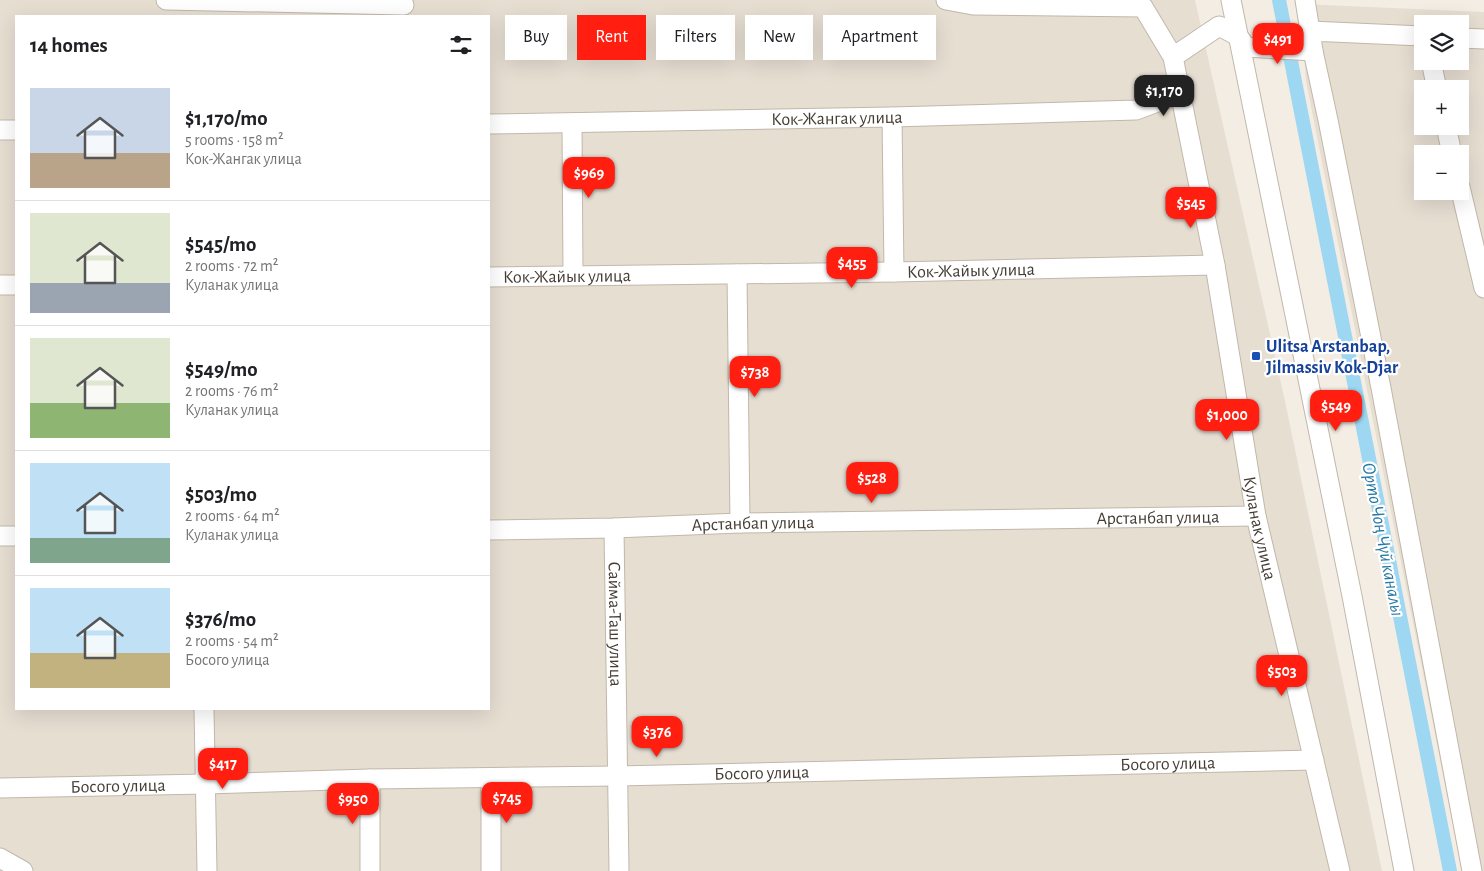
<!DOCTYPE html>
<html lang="en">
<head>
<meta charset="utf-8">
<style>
  :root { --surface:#fff; --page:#f2f2f2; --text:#202124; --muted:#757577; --line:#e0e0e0; --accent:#ff1e0f }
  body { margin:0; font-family:"Alegreya Sans",sans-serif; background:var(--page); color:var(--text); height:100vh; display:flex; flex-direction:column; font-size:19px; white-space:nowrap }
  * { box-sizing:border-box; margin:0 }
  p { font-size:16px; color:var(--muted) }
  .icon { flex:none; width:28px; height:28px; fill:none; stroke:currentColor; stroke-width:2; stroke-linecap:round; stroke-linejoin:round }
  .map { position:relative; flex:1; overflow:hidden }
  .drawer { position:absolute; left:15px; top:15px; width:475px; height:695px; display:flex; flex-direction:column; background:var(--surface); border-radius:0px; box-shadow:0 5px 20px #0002 }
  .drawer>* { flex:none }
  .top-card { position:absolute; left:505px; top:15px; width:475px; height:45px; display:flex; gap:10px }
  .buttons { position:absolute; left:1414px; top:15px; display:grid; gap:10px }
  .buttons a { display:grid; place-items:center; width:55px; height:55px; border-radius:0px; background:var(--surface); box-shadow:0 5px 20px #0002; font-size:25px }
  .price { position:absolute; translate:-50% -42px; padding:0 11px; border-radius:10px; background:var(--accent); color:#fff; font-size:16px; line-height:32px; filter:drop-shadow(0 1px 2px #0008) }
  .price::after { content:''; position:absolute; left:50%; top:30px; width:15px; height:11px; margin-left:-8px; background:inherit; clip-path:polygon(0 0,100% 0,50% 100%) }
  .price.on { background:#222; color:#fff }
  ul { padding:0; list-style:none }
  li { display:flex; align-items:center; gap:15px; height:125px; padding:0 15px }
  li+li { border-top:1px solid var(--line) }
  li span { display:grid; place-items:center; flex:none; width:140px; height:100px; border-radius:0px; color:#555 }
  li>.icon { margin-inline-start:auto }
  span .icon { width:60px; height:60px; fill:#fffc; stroke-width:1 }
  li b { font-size:21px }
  h2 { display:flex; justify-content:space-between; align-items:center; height:60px; padding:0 15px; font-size:21px }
  .chip { padding:0 18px; border-radius:0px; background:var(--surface); box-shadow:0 5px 20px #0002; font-size:18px; line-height:45px }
  .chip.on { background:var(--accent); color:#fff }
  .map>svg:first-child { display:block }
  .residential { fill:#e7ded2; fill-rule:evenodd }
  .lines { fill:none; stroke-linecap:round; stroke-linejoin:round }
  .canal { stroke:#9ed7f2; stroke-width:14 }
  .minor-casing { stroke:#c1b7aa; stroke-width:21 }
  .minor { stroke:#fff; stroke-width:19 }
  .transit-dot { fill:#1a4fb4; stroke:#fff; stroke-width:2 }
  .labels { text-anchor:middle; stroke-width:4.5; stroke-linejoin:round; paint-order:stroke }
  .street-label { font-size:18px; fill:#453d34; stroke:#fff }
  .transit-label { font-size:18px; font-weight:bold; fill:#164399; stroke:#fff; text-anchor:start }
  .water-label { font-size:19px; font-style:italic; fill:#2879a3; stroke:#fff }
</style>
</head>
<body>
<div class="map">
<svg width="1484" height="871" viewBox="0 0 1484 871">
  <rect width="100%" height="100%" fill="#f3ede4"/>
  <path class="residential" d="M0,0h1195l90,401 97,470h-1382zM16,16h473v693h-473z
    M1301,4l183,8v859h-22l-156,-790zM1422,24h38v37h-38zM1422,89h38v37h-38zM1422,154h38v37h-38z"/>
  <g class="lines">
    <path class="canal" d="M1279,0l171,871"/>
    <defs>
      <g id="minor">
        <path d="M166,0l238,5"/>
        <path id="s1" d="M946,0l27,5 170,2 30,50 42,208 41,251 84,355"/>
        <path d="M1231,0l121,596 52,275"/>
        <path d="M1305,0l5,31"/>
        <path d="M1422,36l-112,-5 3,20 15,69 53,268 91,483"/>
        <path d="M1460,38l24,1"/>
        <path d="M1173,57l46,-31 19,10 8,11 67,4"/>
        <path d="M1431,61l6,28"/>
        <path d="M892,117l2,155"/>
        <path d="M572,123l1,152"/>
        <path id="s2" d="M489,124l403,-7 244,-7 45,-17"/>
        <path d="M1446,126l6,28"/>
        <path d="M0,130h16"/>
        <path d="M1460,187l24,101"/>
        <path d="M737,274l3,249"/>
        <path id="s3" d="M489,277l405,-5 321,-7"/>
        <path d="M0,285h16"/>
        <path id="s4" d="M614,528l5,343"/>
        <path id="s5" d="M489,530l125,-2 126,-5 516,-7"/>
        <path d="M0,536h16"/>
        <path d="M204,709l3,162"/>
        <path d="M491,778v93"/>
        <path d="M370,779v92"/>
        <path id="s6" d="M0,788l206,-4 164,-5 248,-3 696,-16"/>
        <path d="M0,858l23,13"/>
      </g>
    </defs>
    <use href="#minor" class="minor-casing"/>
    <use href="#minor" class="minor"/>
  </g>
  <rect class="transit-dot" x="1251" y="351" width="10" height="10" rx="2.5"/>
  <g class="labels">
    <g class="street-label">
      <text dy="6" stroke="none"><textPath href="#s2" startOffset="348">Кок-Жангак улица</textPath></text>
      <text dy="6" stroke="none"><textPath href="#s3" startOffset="482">Кок-Жайык улица</textPath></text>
      <text dy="6" stroke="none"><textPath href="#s3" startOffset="78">Кок-Жайык улица</textPath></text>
      <text dy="6" stroke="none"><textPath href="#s5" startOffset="669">Арстанбап улица</textPath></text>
      <text dy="6" stroke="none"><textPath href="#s5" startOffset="264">Арстанбап улица</textPath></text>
      <text dy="6" stroke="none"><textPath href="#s1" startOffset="735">Куланак улица</textPath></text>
      <text dy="6" stroke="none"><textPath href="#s4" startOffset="96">Сайма-Таш улица</textPath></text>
      <text dy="6" stroke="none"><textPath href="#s6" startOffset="1168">Босого улица</textPath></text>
      <text dy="6" stroke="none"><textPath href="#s6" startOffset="762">Босого улица</textPath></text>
      <text dy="6" stroke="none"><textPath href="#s6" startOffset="118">Босого улица</textPath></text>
    </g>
    <g class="transit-label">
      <text x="1266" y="352">Ulitsa Arstanbap,<tspan x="1266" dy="21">Jilmassiv Kok-Djar</tspan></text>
    </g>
    <g class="water-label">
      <text transform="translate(1384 539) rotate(79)" y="7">Орто Чоң Чүй каналы</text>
    </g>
  </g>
</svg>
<div class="buttons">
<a><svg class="icon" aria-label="layers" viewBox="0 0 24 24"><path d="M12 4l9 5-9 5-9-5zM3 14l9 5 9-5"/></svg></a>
<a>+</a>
<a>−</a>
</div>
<b class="price" style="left:1278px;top:65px">$491</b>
<b class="price on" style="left:1164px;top:117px">$1,170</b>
<b class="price" style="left:589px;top:199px">$969</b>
<b class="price" style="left:1191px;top:229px">$545</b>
<b class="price" style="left:852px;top:289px">$455</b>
<b class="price" style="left:755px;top:398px">$738</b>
<b class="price" style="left:1336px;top:432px">$549</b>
<b class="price" style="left:1227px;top:441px">$1,000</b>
<b class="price" style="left:872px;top:504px">$528</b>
<b class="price" style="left:1282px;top:697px">$503</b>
<b class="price" style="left:657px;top:758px">$376</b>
<b class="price" style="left:223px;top:790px">$417</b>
<b class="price" style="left:507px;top:824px">$745</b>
<b class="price" style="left:353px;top:825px">$950</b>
<div class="top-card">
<a class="chip">Buy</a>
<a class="chip on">Rent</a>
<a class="chip">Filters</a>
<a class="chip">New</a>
<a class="chip">Apartment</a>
</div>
<section class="drawer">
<h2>14 homes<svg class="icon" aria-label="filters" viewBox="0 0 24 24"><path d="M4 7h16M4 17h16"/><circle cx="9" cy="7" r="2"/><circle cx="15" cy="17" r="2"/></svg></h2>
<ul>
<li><span style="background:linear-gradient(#c9d6e8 65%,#b9a48a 0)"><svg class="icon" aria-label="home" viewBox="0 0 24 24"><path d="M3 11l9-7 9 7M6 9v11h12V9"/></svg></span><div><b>$1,170/mo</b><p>5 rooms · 158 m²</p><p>Кок-Жангак улица</p></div></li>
<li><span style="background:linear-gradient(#dfe7d0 70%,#9aa5b1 0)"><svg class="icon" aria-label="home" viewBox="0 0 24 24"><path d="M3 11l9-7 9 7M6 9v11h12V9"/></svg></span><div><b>$545/mo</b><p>2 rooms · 72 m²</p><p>Куланак улица</p></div></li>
<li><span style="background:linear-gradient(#dfe7d0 65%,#8fb573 0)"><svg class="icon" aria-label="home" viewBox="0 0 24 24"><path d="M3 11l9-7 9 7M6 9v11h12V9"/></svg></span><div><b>$549/mo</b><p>2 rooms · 76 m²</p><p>Куланак улица</p></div></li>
<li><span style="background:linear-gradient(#bfe0f5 75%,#7fa58c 0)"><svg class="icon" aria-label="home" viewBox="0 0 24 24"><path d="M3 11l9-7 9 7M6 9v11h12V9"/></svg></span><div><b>$503/mo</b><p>2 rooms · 64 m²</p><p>Куланак улица</p></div></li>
<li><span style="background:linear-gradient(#bfe0f5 65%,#c2b280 0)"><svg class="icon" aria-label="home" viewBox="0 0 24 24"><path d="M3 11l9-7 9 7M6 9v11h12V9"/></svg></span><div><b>$376/mo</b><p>2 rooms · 54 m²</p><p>Босого улица</p></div></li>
</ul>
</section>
</div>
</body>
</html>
